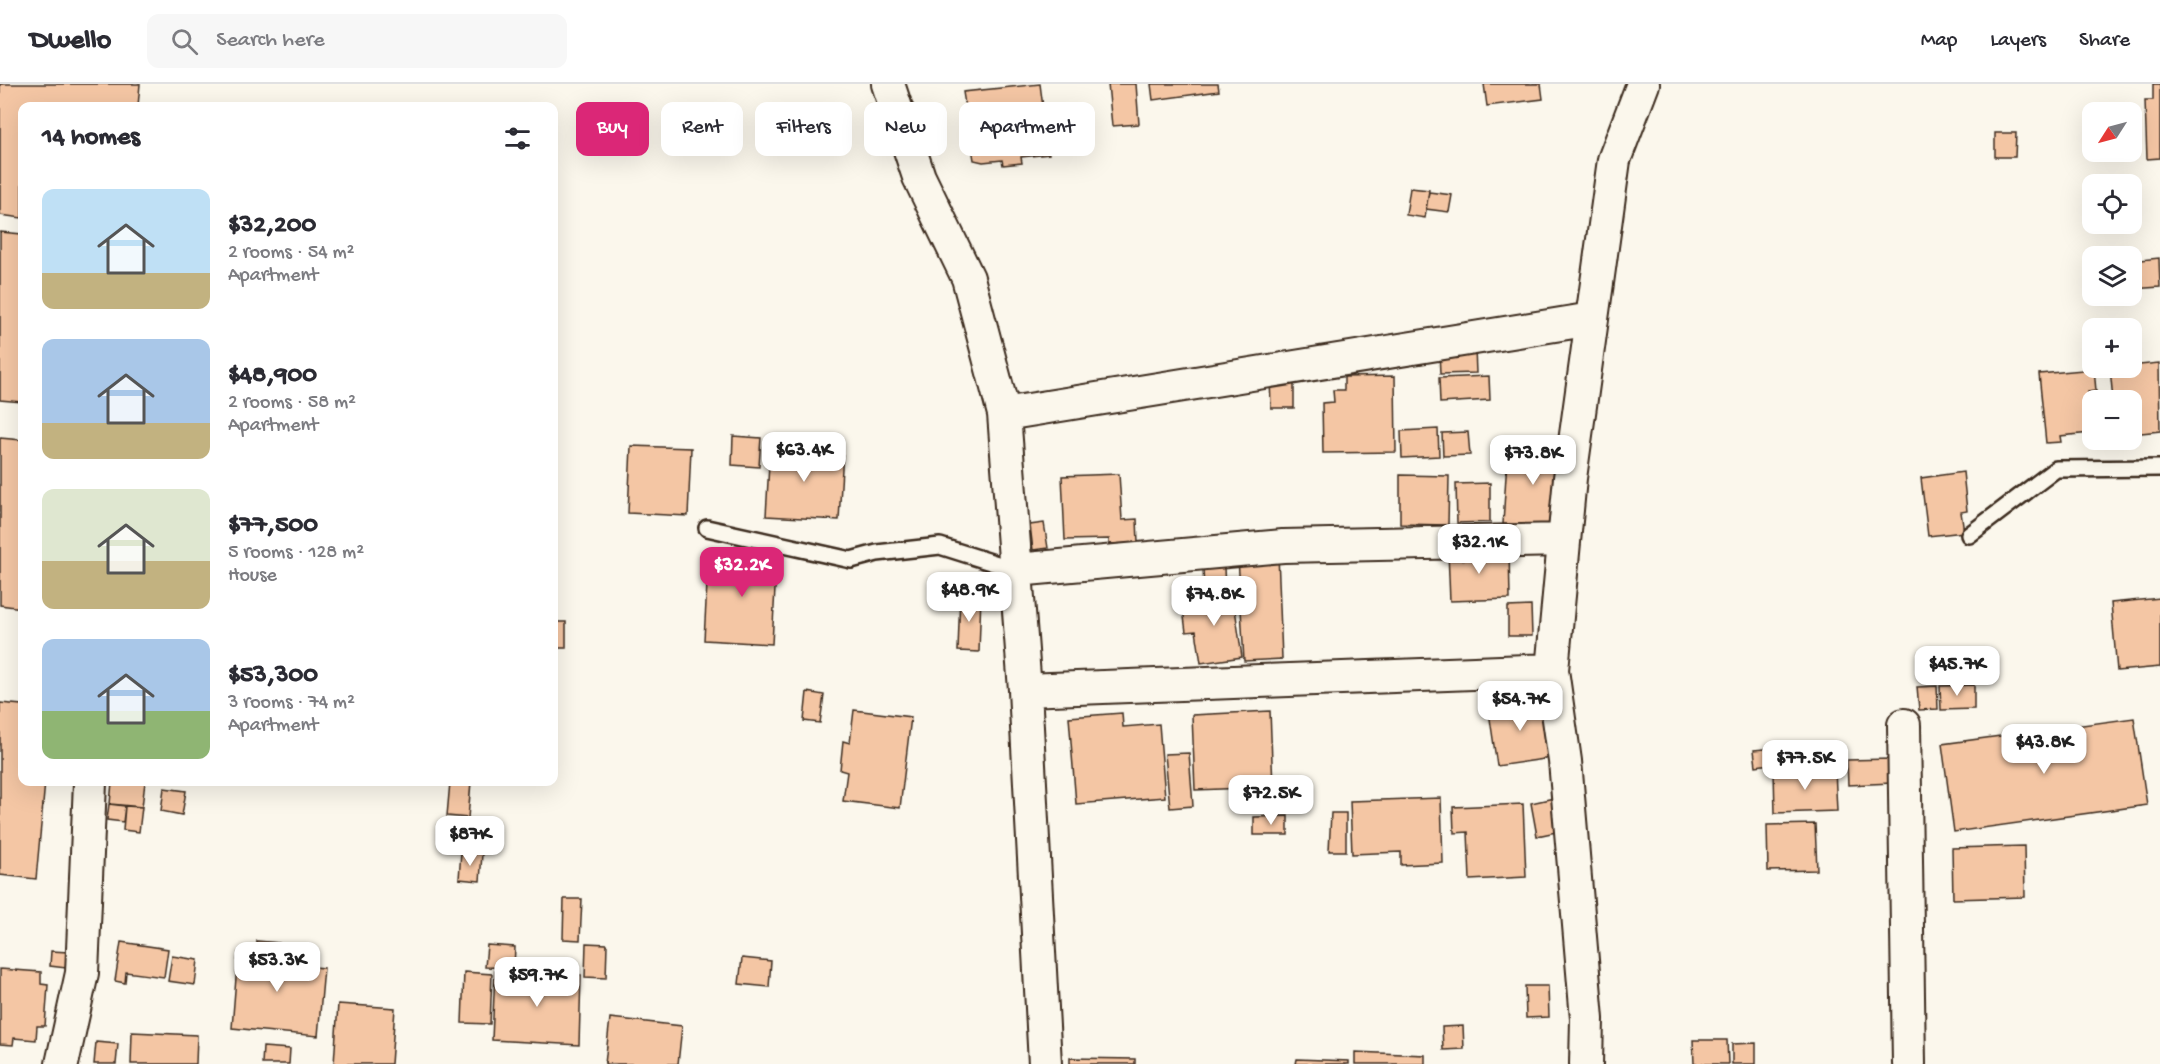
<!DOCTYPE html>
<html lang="en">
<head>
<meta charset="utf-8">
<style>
  :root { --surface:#fff; --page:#f7f7f7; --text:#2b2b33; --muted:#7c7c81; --line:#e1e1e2; --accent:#db2777 }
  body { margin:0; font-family:"Gochi Hand",sans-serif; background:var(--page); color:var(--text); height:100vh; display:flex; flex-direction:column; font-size:22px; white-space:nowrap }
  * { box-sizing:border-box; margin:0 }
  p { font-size:20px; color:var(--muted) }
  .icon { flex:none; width:33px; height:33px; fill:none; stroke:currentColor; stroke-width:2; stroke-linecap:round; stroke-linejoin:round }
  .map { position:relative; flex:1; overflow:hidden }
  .sheet { position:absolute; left:18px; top:18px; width:540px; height:684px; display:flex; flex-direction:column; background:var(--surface); border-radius:12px; box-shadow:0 6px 24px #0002 }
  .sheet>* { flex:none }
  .banner { position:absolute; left:576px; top:18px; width:570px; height:54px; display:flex; gap:12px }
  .needle { width:39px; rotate:234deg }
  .buttons { position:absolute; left:2082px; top:18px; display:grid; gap:12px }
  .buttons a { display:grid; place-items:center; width:60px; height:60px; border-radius:12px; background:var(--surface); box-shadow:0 6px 24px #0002; font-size:30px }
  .price { position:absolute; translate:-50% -51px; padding:0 14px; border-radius:12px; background:#fff; color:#222; font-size:20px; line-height:39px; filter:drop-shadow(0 2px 3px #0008) }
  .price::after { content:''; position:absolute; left:50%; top:36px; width:18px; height:14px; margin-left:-9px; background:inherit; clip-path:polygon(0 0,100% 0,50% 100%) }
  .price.selected { background:var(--accent); color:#fff }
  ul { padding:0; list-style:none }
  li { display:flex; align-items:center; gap:18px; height:150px; padding:0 24px }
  li span { display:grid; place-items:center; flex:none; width:168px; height:120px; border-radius:12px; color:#555 }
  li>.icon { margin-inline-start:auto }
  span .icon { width:72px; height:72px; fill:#fffc; stroke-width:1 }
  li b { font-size:26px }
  h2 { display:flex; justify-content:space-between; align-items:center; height:72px; padding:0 24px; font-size:26px }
  .chip { padding:0 21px; border-radius:12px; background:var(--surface); box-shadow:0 6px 24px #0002; font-size:21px; line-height:54px }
  .chip.selected { background:var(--accent); color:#fff }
  header { display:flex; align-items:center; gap:36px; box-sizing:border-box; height:84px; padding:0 30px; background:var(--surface); border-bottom:2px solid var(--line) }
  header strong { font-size:28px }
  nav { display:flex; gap:33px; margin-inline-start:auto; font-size:21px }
  .search { width:420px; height:54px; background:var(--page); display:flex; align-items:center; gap:15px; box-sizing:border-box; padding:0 21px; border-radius:12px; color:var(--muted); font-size:22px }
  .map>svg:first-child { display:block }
  .building { fill:#f4c6a4; stroke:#3b2a1e; stroke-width:1.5 }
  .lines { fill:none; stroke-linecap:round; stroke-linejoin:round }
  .service-casing { stroke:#3b2a1e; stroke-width:20 }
  .minor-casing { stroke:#3b2a1e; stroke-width:36 }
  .service { stroke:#fbf7ec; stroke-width:15 }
  .minor { stroke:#fbf7ec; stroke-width:32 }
</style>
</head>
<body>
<header>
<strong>Dwello</strong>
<div class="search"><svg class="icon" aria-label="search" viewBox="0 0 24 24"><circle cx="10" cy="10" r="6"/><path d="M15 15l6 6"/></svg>Search here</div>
<nav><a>Map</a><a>Layers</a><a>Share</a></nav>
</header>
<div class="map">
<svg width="2160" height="980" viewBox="0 0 2160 980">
  <rect width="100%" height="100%" fill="#fbf7ec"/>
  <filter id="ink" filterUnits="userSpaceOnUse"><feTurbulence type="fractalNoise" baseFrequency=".0167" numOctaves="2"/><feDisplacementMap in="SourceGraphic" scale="12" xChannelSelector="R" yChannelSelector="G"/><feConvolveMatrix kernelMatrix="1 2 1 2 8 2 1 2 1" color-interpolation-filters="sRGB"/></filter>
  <g filter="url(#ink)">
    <path class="building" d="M0,0h140l-2,22h-116v112l-22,-3z
      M1040,0l9,70 -28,3 1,6 -19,2 -1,-5 -19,2 -9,-2 -11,-68z
      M1108,0h28l3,40 -27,2z
      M1151,0h67l1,7 -66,9z
      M1484,0h57l2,15 -56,7z
      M2153,0h7v74l-13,1 -2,-59h8z
      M1995,49h21l-1,24h-20z
      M1410,104l19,2 -4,28 -19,-3z
      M1429,108l23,3 -3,17 -23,-3z
      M0,148l22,2v168l-22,-2z
      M2159,174l1,29 -28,2v-28z
      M1475,265l1,24 -36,1 -1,-24z
      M2159,279l1,68 -28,3v-34h-19l-3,-32z
      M2094,285l2,22 -8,1 3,41 -31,3 1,6 -15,1 -7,-69z
      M1395,292l1,76 -73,1 -1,-50 12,-1 -1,-12h11v-13z
      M1489,292l1,24 -50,3 -1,-25z
      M1270,293h24v31h-23z
      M1438,345l1,27 -37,2 -1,-27z
      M1468,348l2,23 -27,1 -1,-23z
      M733,352l28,2 -2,29 -27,-2z
      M0,354l22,2v168l-22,-3z
      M1508,359l56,5 -5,80 -56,-4z
      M631,362l60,2 -3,68 -60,-3z
      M770,363l73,4 -4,69 -73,-4z
      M1963,388l4,39 -6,1 3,20 -36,4 -7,-58z
      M1119,390l3,46 15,-1 1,24 -29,1v-5l-44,1 -3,-64z
      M1400,391l49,1 -1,49 -48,-1z
      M1490,399v39l-33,1 -1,-39z
      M1044,439l4,25 -15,2 -3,-25z
      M730,465l47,2 -5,93 -68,-4 4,-75 21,1z
      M1509,466l1,49 -60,2 -2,-49z
      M1278,470l4,105 -38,2 -6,-104z
      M1224,483l1,25h-21l-1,-24z
      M960,510l21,1 -2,57 -21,-1z
      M1233,511l9,62 -41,6 -5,-32 -10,1 -4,-31z
      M2160,514v69l-43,4 -6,-68z
      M1531,522l1,30h-24v-29z
      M554,538h12v26h-12z
      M1974,601v24l-33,1 -1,-24z
      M1937,602l1,23 -19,1 -2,-23z
      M807,608l17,3 -4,28 -16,-2z
      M1543,614l8,60 -54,8 -9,-61z
      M0,619l22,2v77h23l-9,97 -36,-4z
      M854,626l57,7 -11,91 -57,-7 4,-29 -7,-2 3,-29 7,2z
      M1270,627l3,76 -78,3 -3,-75z
      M1122,629l1,14 36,-3 6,73 -89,7 -7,-87z
      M2134,634l13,87 -193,27 -12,-88z
      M1776,664l2,15 -22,3 -2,-16z
      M1189,669l4,53 -23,2 -5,-54z
      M1891,675l1,24 -44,2 -1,-25z
      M1835,686l2,41 -62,2 -1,-42z
      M112,698h33l-3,25 -32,-3z
      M450,698h21l-3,36 -21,-2z
      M164,704l22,3 -4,24 -21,-4z
      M1441,714l2,65 -42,2v-13l-49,2 -2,-53z
      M1554,714l7,33 -24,5 -6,-33z
      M109,720l16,2 -2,16 -16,-2z
      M1523,720l3,73 -56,3 -2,-48 -14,1 -1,-26z
      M125,722l17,1 -3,25 -16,-2z
      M1331,729h15v38h-17z
      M1288,732v19h-34v-18z
      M1815,740l2,46 -49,1 -1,-46z
      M2024,762l1,51 -72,2 -1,-51z
      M461,768l21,2 -2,27 -21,-2z
      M564,815h18l-2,41 -17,-1z
      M257,857l22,2 -1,13 27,3 -1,7 20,2 -6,68 -86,-8 6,-75 18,1z
      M121,858l47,7 -4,28 -38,-5 -1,11 -10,-2z
      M586,859l21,1 -1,34 -21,-1z
      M487,861l28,2 -1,21 -29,-1z
      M51,867l17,1 -2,16 -16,-2z
      M172,872l26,4 -3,25 -27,-4z
      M742,874l29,3 -2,26 -30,-3z
      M0,885l41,3v12l7,1 -3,41h-8l-1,14 -22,-2 -1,7 -13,-1z
      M495,887l86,4 -2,70 -87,-5z
      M464,888l28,2 -2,50 -28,-1z
      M1525,902h23l1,31 -23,1z
      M338,920l57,4 -4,56h-57z
      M610,934l72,8 -4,38h-73z
      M1463,942l1,23 -21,1 -1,-23z
      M132,948l65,3 -1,29h-65z
      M1693,956h34l1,24h-34z
      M96,958l22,2 -2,20h-22z
      M1756,959v21h-24v-20z
      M263,963l27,2 -1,15h-27z
      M1355,968l70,3v9h-70z
      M1070,974l65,1v5h-65z
      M1297,975l52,2v3h-53z"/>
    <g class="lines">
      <defs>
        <path id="service" d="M707,444l144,32 26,-7 63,-7 76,24
          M1969,451l87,-66 104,-1"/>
        <path id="minor" d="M888,0l31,93 49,101 36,136 21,276 20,374
          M1004,330l588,-95
          M1016,486l267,-24 281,-6
          M1025,606l527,-20
          M1904,641l5,339
          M62,980l20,-91 8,-191
          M1586,980l1,-45 -22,-258 -13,-91 18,-192 44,-318 29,-76"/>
      </defs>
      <use href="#service" class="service-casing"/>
      <use href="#minor" class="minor-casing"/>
      <use href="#service" class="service"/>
      <use href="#minor" class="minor"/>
    </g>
  </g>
</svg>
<div class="buttons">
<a><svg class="needle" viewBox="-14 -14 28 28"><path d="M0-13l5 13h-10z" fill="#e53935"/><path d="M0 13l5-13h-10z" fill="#7c7c81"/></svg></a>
<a><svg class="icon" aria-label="locate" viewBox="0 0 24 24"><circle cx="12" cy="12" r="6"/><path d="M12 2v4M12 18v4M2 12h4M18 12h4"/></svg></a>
<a><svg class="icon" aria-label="layers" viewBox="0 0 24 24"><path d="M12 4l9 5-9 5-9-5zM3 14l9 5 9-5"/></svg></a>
<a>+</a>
<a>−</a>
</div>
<b class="price" style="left:804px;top:399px">$63.4K</b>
<b class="price" style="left:1533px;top:402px">$73.8K</b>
<b class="price" style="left:1479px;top:491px">$32.1K</b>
<b class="price selected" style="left:742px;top:514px">$32.2K</b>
<b class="price" style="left:969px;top:539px">$48.9K</b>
<b class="price" style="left:1214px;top:543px">$74.8K</b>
<b class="price" style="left:1957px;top:613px">$45.7K</b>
<b class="price" style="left:1520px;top:648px">$54.7K</b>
<b class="price" style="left:2044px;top:691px">$43.8K</b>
<b class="price" style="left:1805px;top:707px">$77.5K</b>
<b class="price" style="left:1271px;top:742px">$72.5K</b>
<b class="price" style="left:470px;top:783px">$87K</b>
<b class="price" style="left:277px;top:909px">$53.3K</b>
<b class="price" style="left:537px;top:924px">$59.7K</b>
<div class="banner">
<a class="chip selected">Buy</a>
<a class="chip">Rent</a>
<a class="chip">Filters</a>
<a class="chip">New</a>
<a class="chip">Apartment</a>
</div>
<section class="sheet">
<h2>14 homes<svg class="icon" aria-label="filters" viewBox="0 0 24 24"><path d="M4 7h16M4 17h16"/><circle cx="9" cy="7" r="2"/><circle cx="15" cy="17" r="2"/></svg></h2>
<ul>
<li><span style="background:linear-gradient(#bfe0f5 70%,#c2b280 0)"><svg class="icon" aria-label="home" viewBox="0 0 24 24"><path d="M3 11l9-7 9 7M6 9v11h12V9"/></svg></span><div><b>$32,200</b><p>2 rooms · 54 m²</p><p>Apartment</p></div></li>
<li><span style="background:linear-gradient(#a9c7e8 70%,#c2b280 0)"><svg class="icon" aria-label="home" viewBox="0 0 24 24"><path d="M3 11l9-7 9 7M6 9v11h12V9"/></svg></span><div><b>$48,900</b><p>2 rooms · 58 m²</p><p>Apartment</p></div></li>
<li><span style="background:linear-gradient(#dfe7d0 60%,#c2b280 0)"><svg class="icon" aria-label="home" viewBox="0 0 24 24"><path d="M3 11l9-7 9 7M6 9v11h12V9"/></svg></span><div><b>$77,500</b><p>5 rooms · 128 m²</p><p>House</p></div></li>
<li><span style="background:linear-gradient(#a9c7e8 60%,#8fb573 0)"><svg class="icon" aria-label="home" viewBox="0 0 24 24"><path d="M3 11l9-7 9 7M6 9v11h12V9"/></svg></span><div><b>$53,300</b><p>3 rooms · 74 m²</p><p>Apartment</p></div></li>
</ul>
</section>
</div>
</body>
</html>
